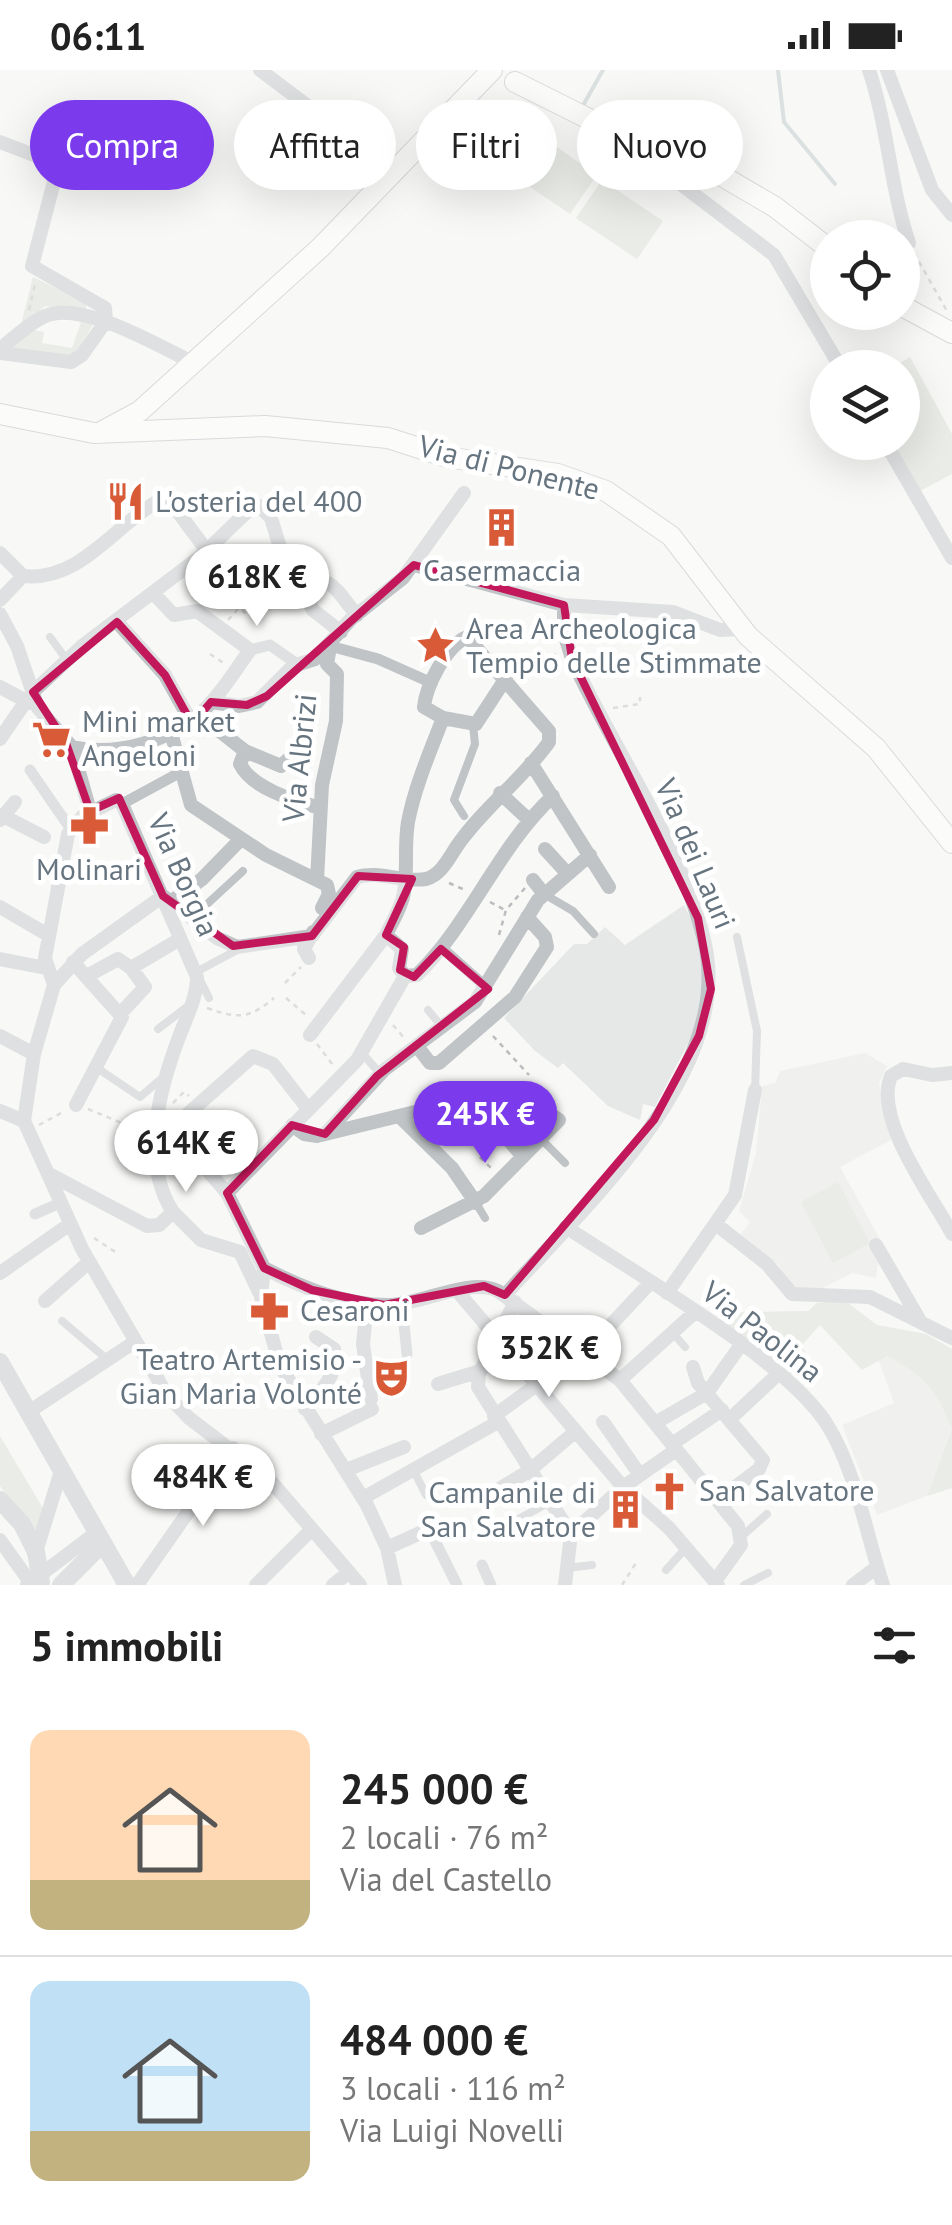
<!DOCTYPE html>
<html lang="it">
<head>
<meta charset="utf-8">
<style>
  :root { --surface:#fff; --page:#f6f6f6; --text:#222; --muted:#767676; --line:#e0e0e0; --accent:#7c3aed }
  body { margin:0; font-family:"PT Sans",sans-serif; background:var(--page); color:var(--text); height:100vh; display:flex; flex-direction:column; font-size:38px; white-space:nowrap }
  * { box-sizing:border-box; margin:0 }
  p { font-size:32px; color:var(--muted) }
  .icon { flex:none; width:55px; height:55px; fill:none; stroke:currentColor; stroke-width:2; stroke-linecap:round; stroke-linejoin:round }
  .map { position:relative; height:1515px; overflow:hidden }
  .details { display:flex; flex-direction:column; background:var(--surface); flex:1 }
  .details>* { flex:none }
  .banner { position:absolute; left:30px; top:30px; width:892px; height:90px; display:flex; gap:20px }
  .tools { position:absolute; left:810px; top:150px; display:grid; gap:20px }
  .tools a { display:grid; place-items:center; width:110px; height:110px; border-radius:50%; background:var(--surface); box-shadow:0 10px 40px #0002; font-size:50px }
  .price { position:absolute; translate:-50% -85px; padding:0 22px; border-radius:35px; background:#fff; color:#222; font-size:32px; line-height:65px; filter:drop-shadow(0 2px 5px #0008) }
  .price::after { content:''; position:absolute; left:50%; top:60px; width:30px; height:22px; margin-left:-15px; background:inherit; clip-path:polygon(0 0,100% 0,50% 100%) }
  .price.active { background:var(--accent); color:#fff }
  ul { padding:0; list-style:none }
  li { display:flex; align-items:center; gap:30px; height:250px; padding:0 30px }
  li+li { border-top:2px solid var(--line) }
  li span { display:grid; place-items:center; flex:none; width:280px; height:200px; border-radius:20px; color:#555 }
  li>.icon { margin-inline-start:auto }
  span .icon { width:120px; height:120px; fill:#fffc; stroke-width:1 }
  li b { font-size:42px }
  h2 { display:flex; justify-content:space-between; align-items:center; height:120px; padding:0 30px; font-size:42px }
  .pill { padding:0 35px; border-radius:45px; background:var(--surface); box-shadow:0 10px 40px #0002; font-size:35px; line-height:90px }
  .pill.active { background:var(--accent); color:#fff }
  .status { display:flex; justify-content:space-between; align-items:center; height:70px; padding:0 50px; background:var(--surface); direction:ltr }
  .status svg { height:28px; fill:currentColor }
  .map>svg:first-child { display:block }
  .built { fill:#e6e7e7 }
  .green { fill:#d8ddd6 }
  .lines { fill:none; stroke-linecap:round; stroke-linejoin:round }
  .stream { stroke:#b9c4c8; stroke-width:4 }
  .secondary-casing { stroke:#b2b8bc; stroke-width:22 }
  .path { stroke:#babdbf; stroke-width:2.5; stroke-dasharray:5 5; stroke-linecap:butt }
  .service { stroke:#c0c4c7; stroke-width:8 }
  .pedestrian { stroke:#c0c4c7; stroke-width:11 }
  .minor { stroke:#c0c4c7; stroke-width:14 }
  .tertiary { stroke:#c0c4c7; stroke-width:18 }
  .secondary { stroke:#fff; stroke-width:20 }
  .tertiary-bridge { stroke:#c0c4c7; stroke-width:18 }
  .marked { fill:none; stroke:#c2185b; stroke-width:8; stroke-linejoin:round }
  .labels { text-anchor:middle; stroke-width:10; stroke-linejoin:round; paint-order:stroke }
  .street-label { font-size:30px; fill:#66747f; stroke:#fff }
  .poi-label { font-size:30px; fill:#66747f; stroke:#fff; text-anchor:start }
</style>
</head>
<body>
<div class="status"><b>06:11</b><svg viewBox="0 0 49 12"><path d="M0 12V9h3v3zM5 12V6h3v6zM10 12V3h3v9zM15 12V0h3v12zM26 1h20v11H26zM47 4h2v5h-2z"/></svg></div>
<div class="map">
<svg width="952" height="1515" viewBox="0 0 952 1515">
  <rect width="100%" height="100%" fill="#f8f8f6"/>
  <path class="built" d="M684,835l17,33 4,26 -10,66 -40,77 -12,-3 -3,16 -32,-14 -45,-43 -5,5 -23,-17 -31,-33 70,-74h13l18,-17 20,18z
    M865,983l22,13 -8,17 12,57 -51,27 41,74 -5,37 -24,-5 -37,19 -19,-1 -14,-13 -3,-13 -38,-31 9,-12 -11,-11 17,-58 6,-67 13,-3 5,-12z
    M887,1286l32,16 19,19 14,38 -25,67 -50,19 -35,-90 52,-22 -16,-44z"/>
  <path class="green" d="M535,62l62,43 -27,39 -62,-42z
    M602,110l61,41 -26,38 -61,-41z
    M33,207l54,26 -2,9 -40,-6 -24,19z
    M81,252l13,1 -22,37 -60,-9v-6l22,-15 10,2 -2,11 30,5z
    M910,287l42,77v40l-32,17 -27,-48 9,-1v-74h-11z
    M838,1112l32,61 -37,20 -32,-61z
    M844,1230l33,25 49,9 26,15v139l-25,8 25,-67c-15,-39 -28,-54 -65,-73l-25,14 -42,-45 -19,21 9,13 -22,17 -73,-54 23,-10 70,-1 9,-8z
    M0,1366l44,74 -8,26 -36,-50z"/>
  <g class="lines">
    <path class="stream" d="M778,0l6,52 51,62
      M581,39l22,-39"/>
    <defs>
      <path id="secondary" d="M515,12l82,41 108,43 70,41 53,41
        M902,236l50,27
        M0,344l94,19 171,-7 123,12 59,19 111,17 48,17 65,45 77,100 128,112 76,95
        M103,361l37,-20 181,-164 171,-177"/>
    </defs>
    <use href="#secondary" class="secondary-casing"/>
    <path class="path" d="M914,183l33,58
      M29,240l6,-26
      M228,550l11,-12 9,7
      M210,584l15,10
      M523,610l33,-26
      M613,638l27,-4v-7
      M449,813l16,7
      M490,832l15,8
      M499,865l7,-25 19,-22
      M285,913l16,-16
      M286,928l20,17
      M207,938c31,11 42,11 67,-10
      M393,955l11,13
      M493,966l36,39
      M317,974l16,21
      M173,1033l11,-11 5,4
      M88,1039l53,22
      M39,1055l24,-13
      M480,1087l11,11
      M94,1168l23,15
      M622,1515l14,-22"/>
    <path class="service" d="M50,567l16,22
      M464,746l-10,-16 21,-56 -2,-19
      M544,824l29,17 21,23
      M193,847l50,-46
      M737,867l20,94 -2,59
      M209,928l-13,-26 45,-24
      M428,940l15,18
      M158,959l34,-26
      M362,983l14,16
      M97,998l43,29 21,-18
      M541,1069l24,24
      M476,1133l9,15
      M62,1251l46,39
      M672,1262l13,15
      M413,1399l13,26
      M498,1460l52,-28
      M742,1466l25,-22
      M567,1498l25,-3
      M666,1500l19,-21
      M744,1515l24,-12"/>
    <path class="pedestrian" d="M330,576l48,13 54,24
      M250,580l20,-5 27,19
      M30,700l40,58
      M122,734l57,-31
      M442,878l45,40
      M35,1144l25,-11
      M402,1234l5,50
      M429,1459l28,56
      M482,1495l9,20"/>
    <path class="minor" d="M260,0l134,101
      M869,0c19,57 21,116 40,173
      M887,0l45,120 20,25
      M650,71l16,32 108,82 67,113
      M0,72l47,18 10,10 -25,96 73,42 1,13
      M0,279c14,-11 29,-26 45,-33 38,-16 115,31 149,47
      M0,283l71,9 11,-7 24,-34
      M885,372l67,116
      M0,483l23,23 -23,24
      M414,495l150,40 109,7 47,18 22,-1
      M23,506c58,6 92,-52 137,-76l13,5 34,46
      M0,544l17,32 21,62 34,39 18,64
      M117,552l48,53 25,45
      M341,562l-28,-22 -12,-24c30,-16 37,8 56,29
      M0,617l30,16
      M33,622l49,-46 119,-90 50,-48 8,-2 12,12 11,36
      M211,632l28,4 18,-4 36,-36 22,-7 36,-40 52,-41 61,-85
      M198,644l47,37 -5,13c12,25 56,37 80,44
      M443,648l33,6 30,-46
      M170,659l21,76 75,50 61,30 2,9 -7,14
      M0,669l26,-38
      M72,677c45,10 100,-6 134,-39 17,-17 30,-39 44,-58l-53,-39 -23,4 -21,-22
      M245,681l36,15 11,-10
      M531,693l78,124
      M500,723l29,27
      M3,746l41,21
      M0,750l15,-18
      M545,779l21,23
      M317,810l5,-95 14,-64 1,-47 -10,-10 3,-17
      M533,810l11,14
      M172,831l30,-22 39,-40
      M0,837l48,28
      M309,888l-5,-9 9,-17
      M0,889l46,9
      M73,892l49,55 -46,88
      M87,906l31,-17 13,9 49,-29
      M405,906l12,-1c54,-53 81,-128 136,-179
      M54,915l28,-31 81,-58 54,42 20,9 75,-11 45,-59c22,-7 46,6 69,2 15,-4 23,-21 31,-33 27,-39 65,-66 92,-104v-11l-82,-94c-21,9 -41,49 -43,70l19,11c-13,34 -28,68 -35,104 -4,24 0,47 -4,70 -2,15 -12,30 -18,43l16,14 -3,19 6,8 -48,84 -130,133
      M121,943l24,-26 -14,-19
      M310,965l76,-100
      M0,966l34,18
      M417,976l13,17h9l76,-66 32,-50 -2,-10 -18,-20
      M952,1003l-20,2 -29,-6 -12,7c-18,43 41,120 61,158
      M514,1021l-12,41 21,25
      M308,1039l-35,-45 -20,-8 -72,64 -5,14 51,59 37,75 -3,29 19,69 87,139 20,43 8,37
      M0,1041l24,10
      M399,1046l53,52 24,35
      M292,1055l12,9 13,2 188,-46 17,4 37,26 -75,76 -63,32
      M326,1063l58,-63 91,-68 63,-102 52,-45
      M49,1104l98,52 12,-1 14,-13 28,28 39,12 19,40
      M173,1142c-33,-51 -14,-122 6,-175 7,-19 18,-39 18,-60l-75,-173 -6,-4 -33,16 -15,18 -23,124 9,27 -20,69 -10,67 58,128 85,146 22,23 80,61 91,106
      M717,1155l50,39 25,30 78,3 82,41
      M566,1157c67,45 223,134 262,199 28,46 38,107 55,159
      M876,1175l43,74
      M264,1198c39,20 83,38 127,37 32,-1 78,-28 107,-14l122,89 118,146 3,19 -26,36
      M0,1203l70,-49
      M458,1222l165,195 46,41 49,57
      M667,1223l68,-98 20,-105
      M505,1225c79,-88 232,-225 199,-355 -24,-99 -90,-189 -132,-281l-8,-26v-28
      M45,1231l44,-39
      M515,1232l-36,72 -1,13 93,147 -6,51
      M367,1234l-4,40 8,55
      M693,1297l5,16 65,77 -4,9 -41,31
      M620,1310l74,-67
      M438,1314l42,-13
      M305,1339c15,-16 36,-38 29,-60l-18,-12
      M27,1343l106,-70
      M494,1346l100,-73 56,-60
      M730,1349l47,-44
      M603,1352l37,53
      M655,1353l52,-30 33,-47
      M321,1364l51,-25
      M672,1374l50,-34
      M346,1400l58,-23
      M491,1424l38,-23 47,-40
      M363,1428l135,-76
      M571,1464l52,-47 53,-37
      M0,1470l30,42
      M387,1478l42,-19
      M36,1482l25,-81
      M27,1515l70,-53
      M137,1515l96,-137
      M256,1515l56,-56
      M333,1515l15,-12
      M853,1515l24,-18"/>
    <path class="tertiary" d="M0,1292l127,223
      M0,1430l22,24 14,28
      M61,1515l42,-42"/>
    <use href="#secondary" class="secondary"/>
    <path class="tertiary-bridge" d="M36,1482l5,30"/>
  </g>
  <path d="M0 0H952V1515H0ZM414,495l150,40 8,54 126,259 13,71 -12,47 -45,84 -149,175 -21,-9 -100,19 -72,-15 -48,-22 -37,-75 65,-68 33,9 52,-58 111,-87 -47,-40 -27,28 -14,-7 4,-23 -18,-12 26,-56 -54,-3 -46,60 -79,10 -70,-50 -44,-98 -29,13 -24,-68 -33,-51 84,-70 48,53 27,49 19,-22 36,3 20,-9z" fill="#f8f8f6" fill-opacity=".55" fill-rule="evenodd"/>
  <path class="marked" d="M414,495l150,40 8,54 126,259 13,71 -12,47 -45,84 -149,175 -21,-9 -100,19 -72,-15 -48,-22 -37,-75 65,-68 33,9 52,-58 111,-87 -47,-40 -27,28 -14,-7 4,-23 -18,-12 26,-56 -54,-3 -46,60 -79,10 -70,-50 -44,-98 -29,13 -24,-68 -33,-51 84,-70 48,53 27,49 19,-22 36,3 20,-9z"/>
  <defs>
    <symbol id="restaurant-bare" viewBox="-9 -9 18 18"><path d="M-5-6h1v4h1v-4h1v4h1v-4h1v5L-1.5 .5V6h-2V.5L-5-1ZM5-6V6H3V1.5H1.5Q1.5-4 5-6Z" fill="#d85a37" stroke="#fff" stroke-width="2.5" paint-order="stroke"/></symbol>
    <symbol id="building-bare" viewBox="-9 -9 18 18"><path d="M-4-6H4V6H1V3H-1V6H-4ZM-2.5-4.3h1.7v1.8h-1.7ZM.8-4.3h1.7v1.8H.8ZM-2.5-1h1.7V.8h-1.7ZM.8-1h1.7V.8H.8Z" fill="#d85a37" stroke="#fff" stroke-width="2.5" paint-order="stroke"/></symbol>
    <symbol id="sight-bare" viewBox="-9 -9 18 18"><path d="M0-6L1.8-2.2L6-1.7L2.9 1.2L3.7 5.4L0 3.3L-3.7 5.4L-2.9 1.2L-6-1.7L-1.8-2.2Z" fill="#d85a37" stroke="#fff" stroke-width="2.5" paint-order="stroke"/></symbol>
    <symbol id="supermarket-bare" viewBox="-9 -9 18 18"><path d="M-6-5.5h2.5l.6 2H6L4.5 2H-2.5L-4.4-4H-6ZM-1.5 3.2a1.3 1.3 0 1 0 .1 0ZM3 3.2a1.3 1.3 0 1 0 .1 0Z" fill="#d85a37" stroke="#fff" stroke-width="2.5" paint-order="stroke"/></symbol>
    <symbol id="pharmacy-bare" viewBox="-9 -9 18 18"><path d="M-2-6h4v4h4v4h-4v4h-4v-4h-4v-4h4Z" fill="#d85a37" stroke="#fff" stroke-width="2.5" paint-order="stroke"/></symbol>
    <symbol id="theatre-bare" viewBox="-9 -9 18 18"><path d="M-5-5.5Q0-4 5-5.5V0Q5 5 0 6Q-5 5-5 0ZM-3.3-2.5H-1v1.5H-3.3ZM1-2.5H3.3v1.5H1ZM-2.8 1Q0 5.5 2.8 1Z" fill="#d85a37" stroke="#fff" stroke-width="2.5" paint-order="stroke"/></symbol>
    <symbol id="church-bare" viewBox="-9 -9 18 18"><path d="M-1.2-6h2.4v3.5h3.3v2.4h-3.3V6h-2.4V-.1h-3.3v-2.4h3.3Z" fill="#d85a37" stroke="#fff" stroke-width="2.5" paint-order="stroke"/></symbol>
  </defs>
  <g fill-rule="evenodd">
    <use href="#restaurant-bare" x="98" y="404" width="55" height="55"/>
    <use href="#building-bare" x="474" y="430" width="55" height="55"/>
    <use href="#sight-bare" x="408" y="548" width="55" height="55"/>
    <use href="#supermarket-bare" x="24" y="642" width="55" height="55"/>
    <use href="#pharmacy-bare" x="62" y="728" width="55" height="55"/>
    <use href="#pharmacy-bare" x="242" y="1214" width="55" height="55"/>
    <use href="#theatre-bare" x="364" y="1280" width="55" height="55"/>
    <use href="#church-bare" x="642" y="1394" width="55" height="55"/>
    <use href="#building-bare" x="598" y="1412" width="55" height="55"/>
  </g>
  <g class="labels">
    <g class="street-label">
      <text transform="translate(509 398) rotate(14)" y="10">Via di Ponente</text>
      <text transform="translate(300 688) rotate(-84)" y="10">Via Albrizi</text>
      <text transform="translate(695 784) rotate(67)" y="10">Via dei Lauri</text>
      <text transform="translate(183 805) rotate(66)" y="10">Via Borgia</text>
      <text transform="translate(762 1262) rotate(38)" y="10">Via Paolina</text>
    </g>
    <g class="poi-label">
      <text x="155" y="442">L'osteria del 400</text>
      <text x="502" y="511" text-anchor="middle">Casermaccia</text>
      <text x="466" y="569">Area Archeologica<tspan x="466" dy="34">Tempio delle Stimmate</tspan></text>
      <text x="82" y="662">Mini market<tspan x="82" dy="34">Angeloni</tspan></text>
      <text x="89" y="810" text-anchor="middle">Molinari</text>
      <text x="300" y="1251">Cesaroni</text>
      <text x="362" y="1300" text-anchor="end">Teatro Artemisio -<tspan x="362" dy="34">Gian Maria Volonté</tspan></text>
      <text x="699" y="1431">San Salvatore</text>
      <text x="596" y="1433" text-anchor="end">Campanile di<tspan x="596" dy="34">San Salvatore</tspan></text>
    </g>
  </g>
</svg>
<div class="tools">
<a><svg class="icon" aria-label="locate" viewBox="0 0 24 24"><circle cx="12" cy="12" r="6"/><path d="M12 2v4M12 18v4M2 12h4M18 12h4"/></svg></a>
<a><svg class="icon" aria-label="layers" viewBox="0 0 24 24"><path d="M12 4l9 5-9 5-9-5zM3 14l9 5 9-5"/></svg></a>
</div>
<b class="price" style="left:257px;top:559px">618K €</b>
<b class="price active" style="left:485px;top:1096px">245K €</b>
<b class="price" style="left:186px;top:1125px">614K €</b>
<b class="price" style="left:549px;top:1330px">352K €</b>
<b class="price" style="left:203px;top:1459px">484K €</b>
<div class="banner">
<a class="pill active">Compra</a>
<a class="pill">Affitta</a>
<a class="pill">Filtri</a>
<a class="pill">Nuovo</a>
</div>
</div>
<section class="details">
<h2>5 immobili<svg class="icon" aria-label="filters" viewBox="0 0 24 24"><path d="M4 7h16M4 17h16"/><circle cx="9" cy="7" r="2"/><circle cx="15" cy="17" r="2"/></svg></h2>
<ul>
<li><span style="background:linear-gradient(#ffd9b3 75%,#c2b280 0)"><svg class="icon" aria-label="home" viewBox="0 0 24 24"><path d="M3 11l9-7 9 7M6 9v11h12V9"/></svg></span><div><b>245 000 €</b><p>2 locali · 76 m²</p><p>Via del Castello</p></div></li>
<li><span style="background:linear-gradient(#bfe0f5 75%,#c2b280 0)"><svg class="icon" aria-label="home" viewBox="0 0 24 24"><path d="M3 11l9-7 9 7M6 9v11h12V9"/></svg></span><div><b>484 000 €</b><p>3 locali · 116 m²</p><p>Via Luigi Novelli</p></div></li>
</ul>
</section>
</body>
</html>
